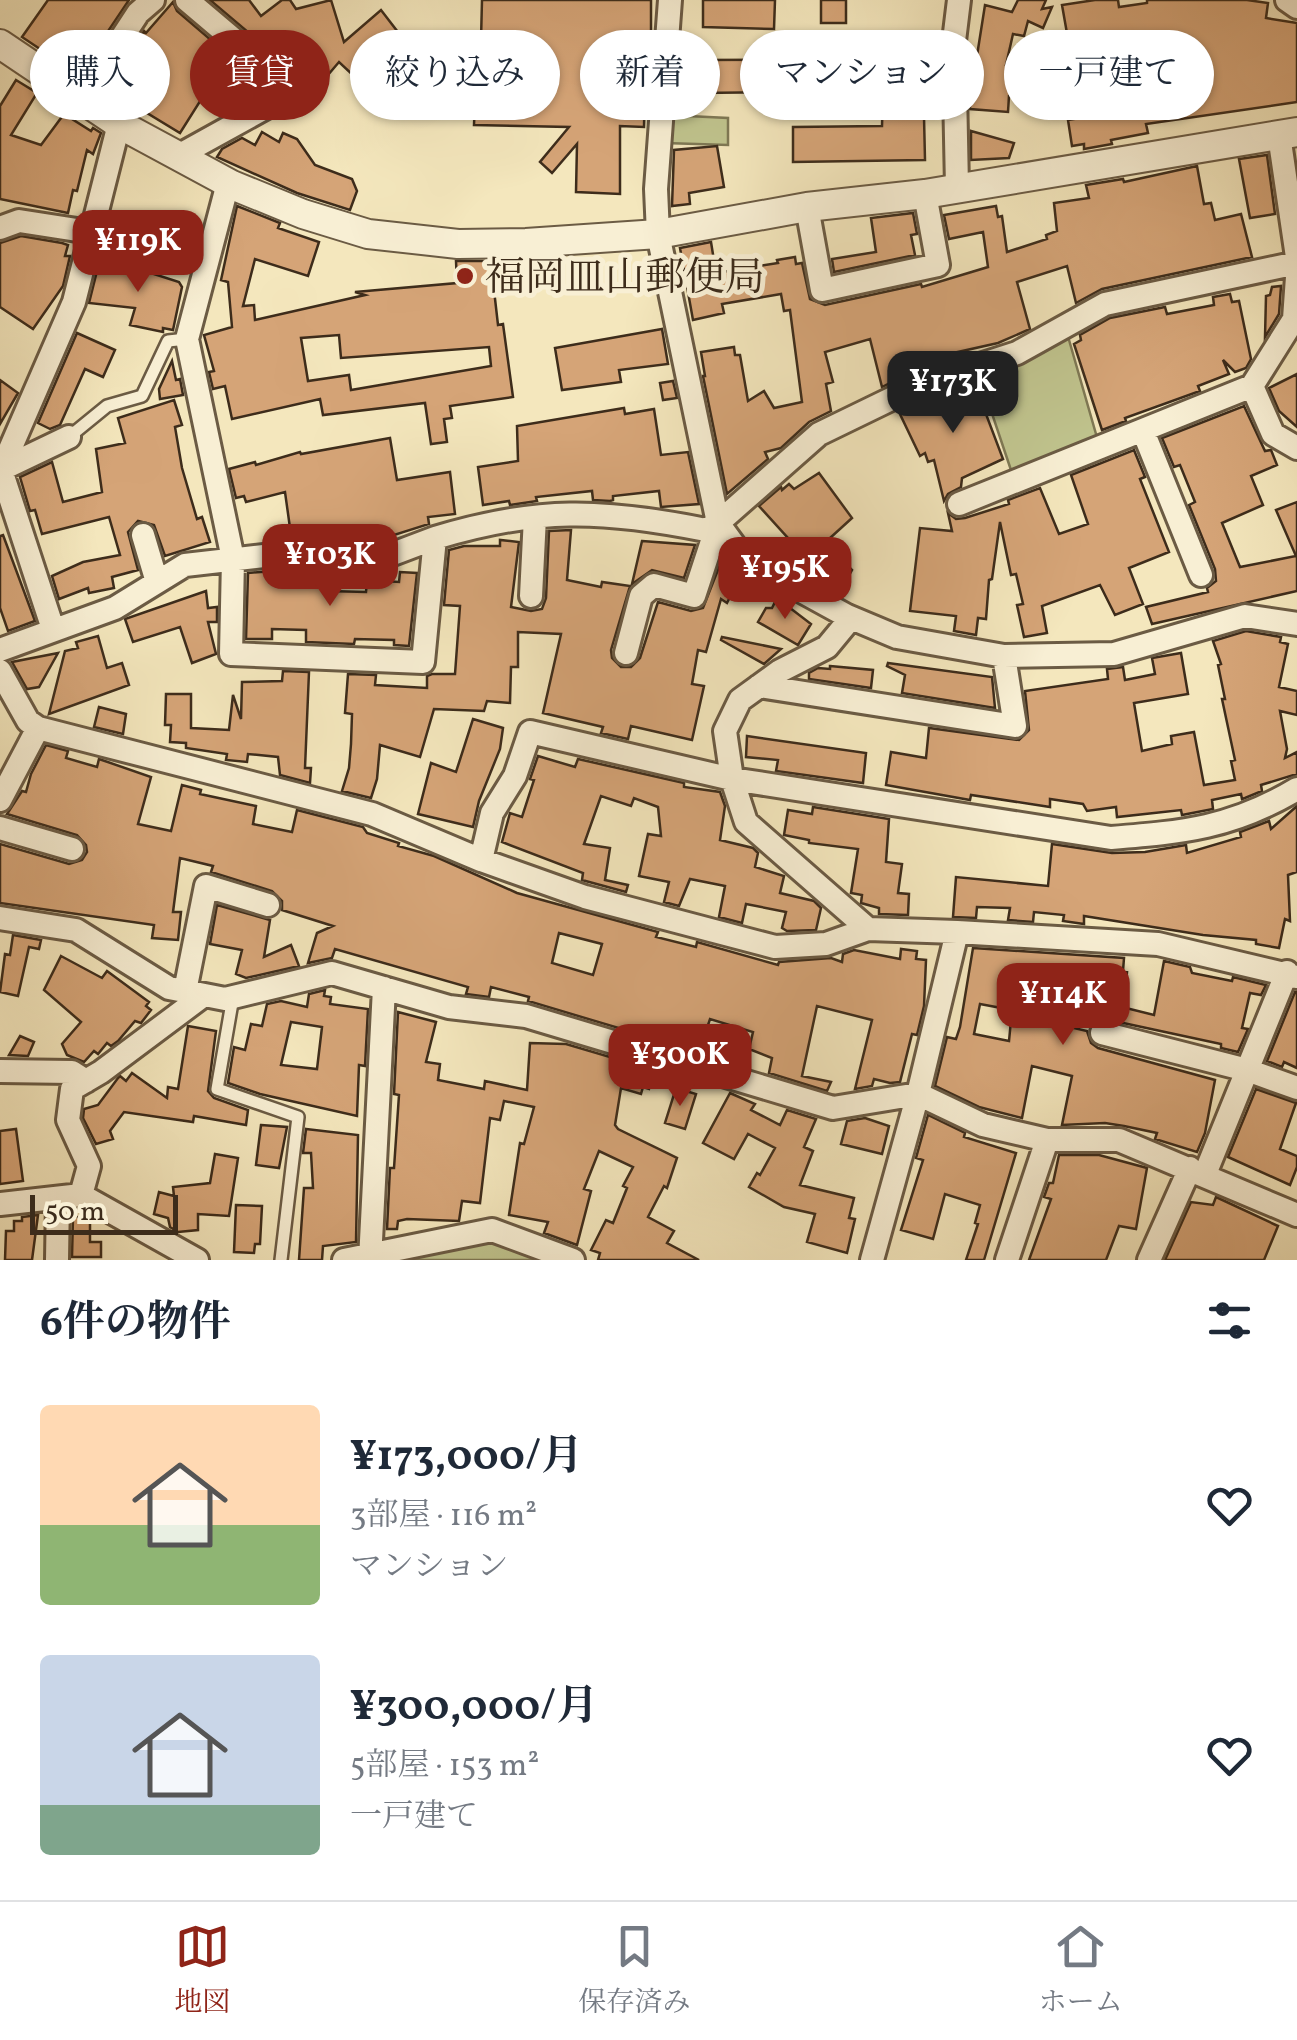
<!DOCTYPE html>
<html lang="ja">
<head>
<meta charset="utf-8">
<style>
  :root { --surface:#fff; --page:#f6f6f7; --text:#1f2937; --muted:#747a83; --line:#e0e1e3; --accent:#8f2418 }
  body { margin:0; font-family:Vollkorn,"Noto Serif JP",serif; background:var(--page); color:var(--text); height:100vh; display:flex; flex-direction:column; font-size:38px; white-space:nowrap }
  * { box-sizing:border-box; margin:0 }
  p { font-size:32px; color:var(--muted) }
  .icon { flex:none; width:55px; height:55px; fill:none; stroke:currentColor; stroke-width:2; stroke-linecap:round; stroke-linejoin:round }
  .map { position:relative; height:1260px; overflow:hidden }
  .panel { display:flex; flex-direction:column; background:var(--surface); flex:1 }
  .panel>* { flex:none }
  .top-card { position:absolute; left:30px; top:30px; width:1238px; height:90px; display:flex; gap:20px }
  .scale { position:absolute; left:30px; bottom:25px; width:148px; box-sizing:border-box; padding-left:10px; border:5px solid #3d2c1b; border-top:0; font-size:28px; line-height:35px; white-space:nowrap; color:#3d2c1b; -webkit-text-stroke:8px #f8efd4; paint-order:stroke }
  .price { position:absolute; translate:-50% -85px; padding:0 22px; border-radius:20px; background:var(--accent); color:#fff; font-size:32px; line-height:65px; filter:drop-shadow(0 2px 5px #0008) }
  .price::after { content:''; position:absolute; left:50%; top:60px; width:30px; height:22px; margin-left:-15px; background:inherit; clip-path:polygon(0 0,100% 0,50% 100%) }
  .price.selected { background:#222; color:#fff }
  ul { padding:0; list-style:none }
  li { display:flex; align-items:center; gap:30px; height:250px; padding:0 40px }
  li span { display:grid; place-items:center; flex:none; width:280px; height:200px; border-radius:10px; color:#555 }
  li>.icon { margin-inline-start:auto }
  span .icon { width:120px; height:120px; fill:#fffc; stroke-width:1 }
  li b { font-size:42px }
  h2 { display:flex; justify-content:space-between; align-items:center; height:120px; padding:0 40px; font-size:42px }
  .pill { padding:0 35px; border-radius:45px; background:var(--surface); box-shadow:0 2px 8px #0004; font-size:35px; line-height:90px }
  .pill.selected { background:var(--accent); color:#fff }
  .tabs { display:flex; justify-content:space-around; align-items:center; height:140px; border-top:2px solid var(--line); background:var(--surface); font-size:28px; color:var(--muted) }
  .tabs a { display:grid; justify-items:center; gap:5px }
  .tabs .selected { color:var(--accent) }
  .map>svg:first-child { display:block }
  .green { fill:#c0c48e; stroke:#7e7854; stroke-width:2.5 }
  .building { fill:#d5a477; stroke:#3d2c1b; stroke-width:2.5; fill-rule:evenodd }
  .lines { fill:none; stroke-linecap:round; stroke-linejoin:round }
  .service-casing { stroke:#6b5b44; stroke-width:16 }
  .minor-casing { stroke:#6b5b44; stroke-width:28 }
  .tertiary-casing { stroke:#6b5b44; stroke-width:32 }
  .service { stroke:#f8efd4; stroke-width:11 }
  .minor { stroke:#f8efd4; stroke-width:22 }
  .tertiary { stroke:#f8efd4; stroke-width:28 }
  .poi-dot { fill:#8f2418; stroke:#f8efd4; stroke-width:4 }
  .labels { text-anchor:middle; stroke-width:10; stroke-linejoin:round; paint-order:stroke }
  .poi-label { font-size:40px; fill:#3d2c1b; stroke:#f8efd4; text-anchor:start }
</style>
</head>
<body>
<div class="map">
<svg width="1297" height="1260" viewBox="0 0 1297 1260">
  <rect width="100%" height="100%" fill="#f4e7bd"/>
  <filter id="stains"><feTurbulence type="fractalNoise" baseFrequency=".002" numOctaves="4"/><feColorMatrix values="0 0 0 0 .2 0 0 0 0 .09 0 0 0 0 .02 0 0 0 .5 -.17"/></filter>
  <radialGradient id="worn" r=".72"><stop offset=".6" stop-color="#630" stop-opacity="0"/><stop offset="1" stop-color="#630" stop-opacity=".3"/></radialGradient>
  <path class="green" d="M667,115l61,3v27l-63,-2z
    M1065,326l35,122 -85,34 -39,-116z
    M492,1230l81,30h-203z"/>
  <path class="building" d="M48,0h81l-45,67 -35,-25 -6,9 -21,-14z
    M210,0h39l12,16 21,-16h8l6,9 35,-9 13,42 37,-32 23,30 -16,16 -7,-7 -25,29 -17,-16 -23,27 -10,-8 -3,4 -14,-18z
    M482,0h169v38h-5l-2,89 -24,-1v68l-44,-2 1,-48 -25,29 -12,-11 29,-35 -95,-2 2,-54h-11l1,-31h15z
    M703,0h72l-1,29 -71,-2z
    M821,0h25v23h-25z
    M1018,0h28l-4,9 10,-2 -9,21 -15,-7 -4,15 -11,-2 -7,31 11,3 -2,12 7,1 -1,16 -12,-1 -1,16 -38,-3v-48l6,1 9,-57 27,7z
    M1095,0h23l1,7 28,-4v-3h100l21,3 -2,15 31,5v79l-151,22 2,9 -37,7 1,4 -28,5v-5l-12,2 -4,-26 6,-1 -10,-62 7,-1 -9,-51zM1130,43l38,2 -1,8 28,2 -6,30 -49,10z
    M173,2l4,9 90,77 -14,9 -11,-6 -19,23 -21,-16 -22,35 -74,-45 38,-57 2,2z
    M923,59l1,47 -13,-1 -2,8 15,4 1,43 -132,2v-35l89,-1 1,-35 -184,2 3,-33z
    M16,80l21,13 -26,42 30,10 23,-31 27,17 2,-3 8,5 -8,21 -6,-4 -10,41 -4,-1 -5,23 -68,-14v-93z
    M971,131l43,12 -5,15 -38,2z
    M262,132l17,10 4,-9 14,6 18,26 37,14 5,12 -7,19 -53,-17 -80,-36 5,-8 20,-11 13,7z
    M717,146l7,41 -35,6 1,11 -18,2 2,-56z
    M1267,155l8,59 -25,4 -11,-59z
    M1197,166l7,38 7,-1 4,17 26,-6 11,43 -150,32 -26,14 -9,-37 -50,16 13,47 -32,14 -49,11 2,5 -33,10 -36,18 -12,-48 -45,13 8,30 -7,2 5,27 -22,11 -28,26 -16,4 3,7 -41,35 -24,-118h2l-4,-24 33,-5 1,8h5l8,46 16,-10 10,17 28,-6 -12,-92 -6,1 -3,-17 -59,10 2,9 -31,7 -13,-72 31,-6 5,31 62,-10 -1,-3 18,-3 1,7 6,-1 8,36 15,6 96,-21 1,3 66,-20 -5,-35 -34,7 -5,-24 52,-9 2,11 4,-1 5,36 40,-13 -1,-4 11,-4 -3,-28 35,-5 -3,-13 37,-6 1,3z
    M237,206l43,17 -2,5 41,14 -11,34 -53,-17 -12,47 11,-1 1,15 110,-25 -10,-3 102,-9 -1,-22h39l4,29h-5l4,35 5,-1 10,73 -63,9 2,12 -8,1 3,23 -16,2 -6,-41 -102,12 -3,-16 -88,20 -7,-33 -12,3 -4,-17 5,-1 -10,-36 28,-8 -4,-45 -7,-2zM339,335l2,23 148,-11 2,19 -140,24 -2,-15 -41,6 -7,-43z
    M913,213l4,21 -6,1 4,20 -81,17 -2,-13 44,-7 -5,-34z
    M21,236l41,7 6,2 -3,11h5l-7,30 -30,43 -33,-22v-64z
    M99,263l30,3 50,16 3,5 -9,43 -10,-2v4l-33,-7 5,-17 -46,-5z
    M1281,286l-2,28 -14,23 1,-41 4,-1 2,-8z
    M1230,294l2,8 7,-1 12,58 -5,9 -11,4 -12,-12 6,14 -31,12 2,5 -75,27 1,3 -24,9 -28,-86 7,-4 -1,-5 30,-17 55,-11 2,7 47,-9 -1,-8z
    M662,329l6,35 -49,6 2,12 -59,8 -7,-42z
    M77,333l38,17 -12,27 -18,-8 -25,56 -10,4 -12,-6z
    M172,361l4,19 4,-1 3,16 -23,4 -1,-10z
    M1297,374v53l-18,-16 -10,-23z
    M0,380l18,13 -18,31z
    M673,381l4,17 -14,2 -3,-17z
    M975,385l28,74 -41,19 -1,9 -13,7 -4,7 -10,-41 -6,2 -3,-9 -5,3 -21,-44 23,-11 1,2z
    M174,400l8,25 -7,2 7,41 15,51 5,-2 8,25 -45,14 -11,-31 -16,-4 -10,11 10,38 -26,7 2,11 -25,5 -1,-5 -29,11 -7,-23 31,-14 37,-7 -11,-38 -67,17 -7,-24 -5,1 -10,-34 32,-15 11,40 39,-10 -6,-43 29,-6 -7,-25z
    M1244,406l21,45 6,-1 6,15 -26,11 12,29 -41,18 18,44 56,-11 -20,-46 21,-8v89l-145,33 -6,-17 62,-15 -1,-4 9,-7 -1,-12 -26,-64 6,-3 -15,-37 -6,2 -12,-29z
    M624,408l1,6 29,-5 7,46 27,-3 11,52 -38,3 -2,-16 -46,5v4l-3,1 -17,-1 -1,-9 -56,6 1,4 -27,4 -1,-4 -26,4 -5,-38 40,-6 -1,-35z
    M390,438l7,42 53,-8 5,42 -27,3 1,7 -51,16 1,3 -17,3 -3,-19 -40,9 -1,-4 -27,3 -6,-43 -39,10 -2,-6 -8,2 -7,-29 26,-7 1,3 44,-13 1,2z
    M1134,450l11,27 -5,2 29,73 -40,16 14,36 -28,11 -15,-30 -58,21 5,27 -23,4 -7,-32 6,-1 -7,-30 -5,1 -11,-53 -8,57 -3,1 -3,39 -8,-1 -2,17 -22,-4 2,-15 -46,-5 10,-83 32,3 -4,-18 8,6 9,-1 44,-14 -1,-4 32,-12 19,46 29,-10 -17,-49z
    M819,473l33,45 -57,52 -28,-15 20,-18 -28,-31 22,-19 1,3 7,-6 5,5z
    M571,530l-4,50 34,7 1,-5 28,4 -19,64 1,8 9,9h10l9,-9 18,-56 33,9 12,-3 20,-51 18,18 -14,28 -6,-4 -15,53 -8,-2 -6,34 12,2 -12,54 -61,-14 -3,13 -27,-6 2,-6 -60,-14 18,-79 -43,-2v35h-7l-1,36 -23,-2 -3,10 -50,-2 -14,48 -40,-12 -3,34 -6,19 -29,-7 7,-23 2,-24 1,-30 -7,-1 3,-39 28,1 -1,10 52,3v-12l5,-2h23l5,-68 -16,-1 5,-55 15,-4h36v-6l19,2 -8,65 20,4 11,-2 4,-11 3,-67z
    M3,535l32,86 -27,10 -8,-23v-72z
    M642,541l53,4 -11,33 -32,-8 -20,14z
    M842,560l10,10 -12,22 -19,-22z
    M286,570l-1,9 36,1v5h7v6l38,1 1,-12 32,2 1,-10 17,1 -8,73 -15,-1v-5l-39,-1 -1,5 -48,-2v-12l-34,-1v10h-26l2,-66z
    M206,591l2,17 9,-1v15h-9l8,32 -24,9 -12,-36 -47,15 -8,-23z
    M777,598l34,26 -13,21 -40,-23 8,-14h6z
    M1246,631l35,6 -1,5 8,2 -9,43 18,4v24l-17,-4 7,38 -2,9 12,-6v22l-36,11 1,6 -17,7 -3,1 -1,-5 -29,6 1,9 -31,6 -1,-5 -64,7 -1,-10 -29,4 -4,-7 -33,-5v8l-79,-12 -1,5 -84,-15 5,-33 35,6 3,-30 90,12 10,-10 -4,-39 83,-12 -1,-10 16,-2 2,13 30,-6 -3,-16 29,-5 7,41 -54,9 8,48 30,-7 -1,-8 23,-4 10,53 31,-5 -4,-19 4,-1 -13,-61h3l-7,-34 3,-1 -8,-23z
    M98,636l9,32 15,-5 7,22 -80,29 16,-63 13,-3 -2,-6z
    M722,637l59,12 -17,15 -43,-24z
    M58,653l-19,34 -12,2 -15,-27z
    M888,663l104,14 3,31 -93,-15 3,-18 -18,-9z
    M830,666l43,4 -2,18 -62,-9v-6l9,-5 12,1z
    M283,671l26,1 -4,96h6l-1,15 -30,-8 -2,-18 -30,-3 -1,8 -21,-2 1,-6 -41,-6v-5l-16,-1 1,-17h-6l1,-31h25v34l38,2 4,-35 8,24 1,-37 40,-1z
    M99,707l27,7 -3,20 -29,-7z
    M473,719l30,9 -3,21 -21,52 -6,26 -55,-13 13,-51 25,9z
    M747,736l119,17 -3,30 -87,-12 2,-11 -32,-3z
    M46,745l22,6 -2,7 31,9 2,-8 52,18 -13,47 33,7 11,-46 19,5 -1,4 56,12 -3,18 39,8 5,-22 66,17 4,6 32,10 -1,3 36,10 83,37 141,39 -2,5 40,10 1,-5 81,23 1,-3 52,-4 11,4 1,-8 11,-4 46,9 1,-10 16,2 -1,8 10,1 -2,46 -7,29 -5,-1 -12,48 -10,1 -16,-4 -2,7 -17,3 17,-69 -55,-14 -15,70 29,6 -4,9 -58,-18 3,-15 -23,-9 4,-17 -43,-13 -11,33 -171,-51 1,-4 -38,-10 -2,10 -23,-3 2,-7 -133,-38 -3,9 -24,5 9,-30 16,-7 -51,-16v-9l-10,-10 -61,-19 2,-6 -33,-8 -7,54h8l-3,28 -26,-2 2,-13 -154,-22v-59l69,20 13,-4 5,-8 -1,-7 -9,-10 -70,-21 15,-23 4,1 5,-18zM559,933l43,11 -9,31 -41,-12z
    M538,756l37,11 3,-8 106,24v4l36,5 5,14 -5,34 33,8 5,5 -3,14 29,9 -4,17 34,8 7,7 -5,22 -29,1 -5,-3 4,-16 -40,-8 -4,19 -23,-6 6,-31 -35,-7 -11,27 -15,-4 5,-20 -30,-6 9,-42 13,2 -3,-29 -24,-9 -3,8 -30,-10 -17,48 26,4 -5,32 23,5 -2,7 -44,-12 1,-7 -81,-31 8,-29 12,4 12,-37 -4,-1z
    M1297,806v66l-9,3 2,46 -5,-2 -6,29 -23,-4v-4l-53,-5 -119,-19v8l-21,-3 1,-6 -30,-3 -1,10 -25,-2 2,-12 -33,-1 -1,11 -23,-1 3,-40 92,9 4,-42 60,9 33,-1 41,-7 1,8 54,-16 -1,-5 29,-11 2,8z
    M813,807l76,12 -3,43 16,2 -4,29 11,1 -1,21 -29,-1v-6l-18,-5 1,-8 -11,-2 7,-44 -49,-6v-3l-25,-5 4,-25 24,4z
    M217,905l53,15 -6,37 27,-12 8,21 -53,12 -10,-4 6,-24 -32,-6z
    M13,935l28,5 -2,9 -10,-2 -11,49 -18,-4 5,-38 5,1z
    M973,948l151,10 -1,13 4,1 -3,33 -48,-6 -2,29 13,3 4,12 7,5 117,32 -10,53 -8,19 -42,-13 2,-6 -33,-7 -19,-3 -43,2 10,-49 -40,-10 -10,52 -43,-11 -44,-21 12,-49 9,2 4,-12zM980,1004l32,6 -3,31 -35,-7z
    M61,956l41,22 5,-7 42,31 -3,4 5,4 -10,13 -6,-2 -17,20 -7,5 -4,-3 -9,11 -4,-3 -10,11 -17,-7 -5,-11 19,-22 -37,-32z
    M1164,961l26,6 2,6 40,8 1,-4 33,8 -5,10 -11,-2 -8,35 6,1 -10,23 -17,-4v-4l-107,-23 4,-15 36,9z
    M325,990l-1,6 7,1 -1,7 38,5 -3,57 -6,-1 -2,51 -97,-22 -32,-11 6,-36 11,3 6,-26 11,2 5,-22 14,-3 26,6 2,-13zM291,1022l31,5 -5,42 -36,-4z
    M1295,992h2v76l-13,-6 -2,5 -15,-6z
    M398,1012l38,10 -10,40 14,2 -2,16 46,9 1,-8 42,9 3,-47 36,1 88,26 -5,19 -6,-2 -2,7 -20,-6 -6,37 3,4 59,29 -10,30 -3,-2 -16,31 26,14 -7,12 32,17h-101l2,-7 -9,-3 15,-30 7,3 14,-35 -4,-2 10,-19 -34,-16 -15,38 7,2 -14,54 -33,-12 4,-11 -39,-7 11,-72 4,1 10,-37 -30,-6 -4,19 -10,-2 -10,85 -18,-2 -3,20 -52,-2 -9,2 -1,8h-10l3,-61h4l5,-73 -5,-1z
    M188,1026l28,5 -8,60 6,7 34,12 -2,15 -52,-9 -1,6 -69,-10 -14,19 3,8 -17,5 -13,-26 1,-9 14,-4 20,-27 2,-2 6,5 6,-8 35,25 1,-11 10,2z
    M20,1036l14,6 -6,14 -19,-1z
    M676,1088l20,6 -11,35 -20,-6z
    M1256,1089l40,14 -16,46 17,7v11l-7,18 -62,-28z
    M730,1093l25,11 -4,6 29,15 7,-15 29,9 -12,28 9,4 -13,34 54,13 -5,20 6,1 -8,34 -40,-11 8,-28 -31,-7 -35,-20 8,-14 3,2 15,-27 -27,-14 -14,25 -31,-16z
    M928,1115l37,18 -1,4 52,16 -32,107h-18l12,-36 -3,-1 5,-18 -35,-11 -12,45 -32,-9 22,-70 -7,-2z
    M865,1118l24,8 -7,28 -41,-10 6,-23z
    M261,1125l26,2 -8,41 -23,-3z
    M16,1129l7,52 -23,3v-53z
    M306,1129l52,6 -2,107 -33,4 -1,14h-23l5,-72h9l-2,-35h-8z
    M215,1154l23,4 -9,58 -31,-2v16l-20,2 -8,-5 -2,-9 -14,-4 5,-22 15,4 -1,-9 37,-4z
    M1059,1155h40l48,13 -11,61 -17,-3 -13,34h-77l22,-61 -7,-2 5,-14h4z
    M1216,1197l62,29 -14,34h-99l26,-58 22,3z
    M236,1205l26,1 -2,38h-5l-1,9 -20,-1z
    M38,1215l-6,45h-27l1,-29h8v-10h8v-4z
    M73,1217h17v25h11v15h-29z"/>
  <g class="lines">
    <defs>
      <path id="service" d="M69,437l38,-31 35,-10 26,-55 19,-2
        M233,997l-16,92 81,28 -17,143"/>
      <path id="minor" d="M670,0l-14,189 2,45 60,289 27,37 102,56 50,21 107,19 110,-2 131,-38 52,8
        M1287,0l10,7
        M83,97l55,-84 15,-13
        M1279,135l18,122
        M178,156l112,-62 -11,-16 -92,-78
        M228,183l-41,156 46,220 -2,95 192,8 12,-124c102,-31 167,-29 271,-8l12,-7 101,-89 105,-51 93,-30 88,-49 192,-41
        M957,187l-3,-146 5,-41
        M807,207l15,83 116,-25 -13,-71
        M0,228l19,-7 71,11
        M1252,386l21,48 24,14
        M1143,431l58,144
        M0,470l69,-33
        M959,504l293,-118 42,-67 3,-42
        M143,535l14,47
        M531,596l4,-79
        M851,618l-24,29 -47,24 -40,29 -15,31 7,48 14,43 122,107 89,3 -39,162 -46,166
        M53,629l-52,-159 73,-168 45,-178
        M0,650l115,-42 70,-43 114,-13 62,14 74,-28
        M626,653l15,-57 13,-11 40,11 24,-73
        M0,671l28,50 10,7 334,86 109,46 11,-47 23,-37 15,-44 202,47 379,59c73,-6 121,-10 186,-49
        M759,686l256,40 -11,-70
        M0,800l38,-72
        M0,828l72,21
        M481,860l104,37 190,50 51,-3 42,-15
        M0,918l76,12 93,58 56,11 107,-26 117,34 77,9 307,92 85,-14 65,31 64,15h72l178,75
        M957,932l201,12 139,33
        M185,991l21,-105 62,19
        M1102,1033l145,37 50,18
        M0,1071l72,1 14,9
        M1205,1174l82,-202
        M81,1195l116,65
        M0,1204l81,-9 8,-29 -21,-46 4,-31 29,-17 103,-77
        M57,1260l1,-62
        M344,1260l148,-30 81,30
        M370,1260l14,-272
        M1007,1260l40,-120
        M1149,1260l41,-92"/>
      <path id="tertiary" d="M0,44l119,80 113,61 71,29 65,20 90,10 68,-1 132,-9 149,-27 118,-13 372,-62"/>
    </defs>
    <use href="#service" class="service-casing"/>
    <use href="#minor" class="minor-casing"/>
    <use href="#tertiary" class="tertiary-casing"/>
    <use href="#service" class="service"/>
    <use href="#minor" class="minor"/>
    <use href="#tertiary" class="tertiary"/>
  </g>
  <circle class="poi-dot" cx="465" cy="276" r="10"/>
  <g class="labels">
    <g class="poi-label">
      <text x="485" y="290">福岡皿山郵便局</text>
    </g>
  </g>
  <rect width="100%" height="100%" filter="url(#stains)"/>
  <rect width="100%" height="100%" fill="url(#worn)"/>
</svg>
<div class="scale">50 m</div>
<b class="price" style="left:138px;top:295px">¥119K</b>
<b class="price selected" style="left:953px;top:436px">¥173K</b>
<b class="price" style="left:330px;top:609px">¥103K</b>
<b class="price" style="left:785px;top:622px">¥195K</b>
<b class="price" style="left:1063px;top:1048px">¥114K</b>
<b class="price" style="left:680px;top:1109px">¥300K</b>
<div class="top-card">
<a class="pill">購入</a>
<a class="pill selected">賃貸</a>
<a class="pill">絞り込み</a>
<a class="pill">新着</a>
<a class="pill">マンション</a>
<a class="pill">一戸建て</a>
</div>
</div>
<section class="panel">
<h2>6件の物件<svg class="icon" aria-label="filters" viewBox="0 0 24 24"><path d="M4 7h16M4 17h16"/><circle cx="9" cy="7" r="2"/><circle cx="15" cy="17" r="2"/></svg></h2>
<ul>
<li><span style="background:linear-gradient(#ffd9b3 60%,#8fb573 0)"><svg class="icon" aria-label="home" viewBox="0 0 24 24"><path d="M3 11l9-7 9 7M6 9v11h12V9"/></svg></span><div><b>¥173,000/月</b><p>3部屋 · 116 m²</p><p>マンション</p></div><svg class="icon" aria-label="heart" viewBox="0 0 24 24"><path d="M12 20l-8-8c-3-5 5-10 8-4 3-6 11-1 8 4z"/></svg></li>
<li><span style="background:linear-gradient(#c9d6e8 75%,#7fa58c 0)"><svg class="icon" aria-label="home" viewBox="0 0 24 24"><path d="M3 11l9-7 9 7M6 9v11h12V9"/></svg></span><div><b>¥300,000/月</b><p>5部屋 · 153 m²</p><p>一戸建て</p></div><svg class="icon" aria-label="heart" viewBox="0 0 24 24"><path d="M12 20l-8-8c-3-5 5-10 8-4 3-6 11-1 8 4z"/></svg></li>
</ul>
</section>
<nav class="tabs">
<a class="selected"><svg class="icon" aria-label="map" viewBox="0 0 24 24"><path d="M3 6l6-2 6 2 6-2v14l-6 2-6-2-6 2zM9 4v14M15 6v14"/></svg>地図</a>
<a><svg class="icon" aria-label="saved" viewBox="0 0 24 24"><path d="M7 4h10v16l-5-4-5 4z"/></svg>保存済み</a>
<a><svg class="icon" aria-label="home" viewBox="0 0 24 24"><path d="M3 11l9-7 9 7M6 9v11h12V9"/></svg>ホーム</a>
</nav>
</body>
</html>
